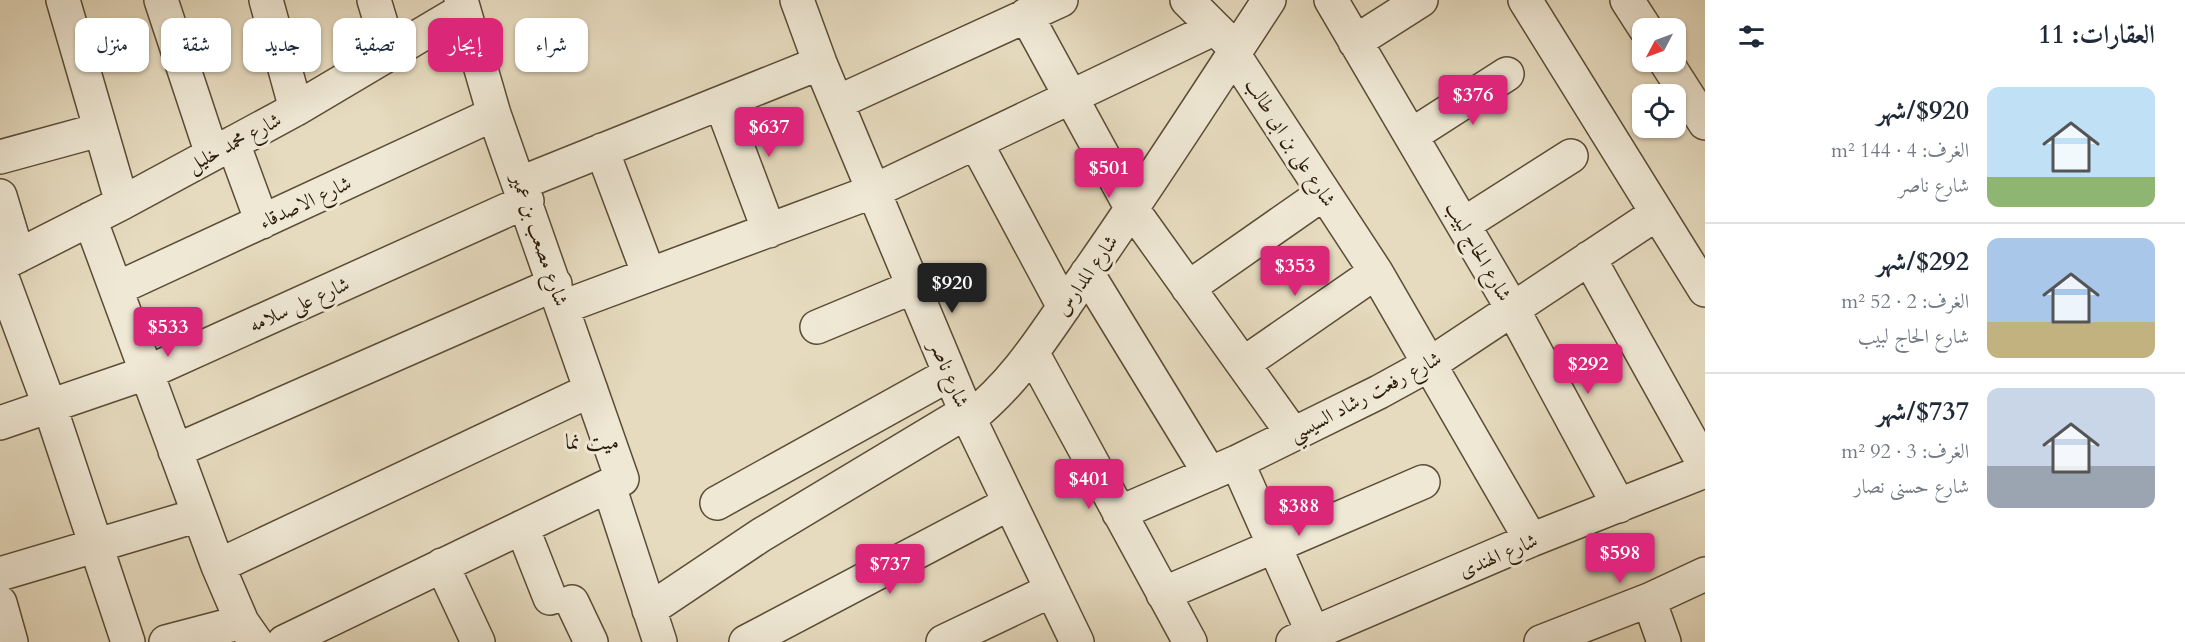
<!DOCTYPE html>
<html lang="ar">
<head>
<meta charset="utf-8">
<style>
  :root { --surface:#fff; --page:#f6f6f7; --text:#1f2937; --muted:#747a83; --line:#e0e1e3; --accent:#db2777 }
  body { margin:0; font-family:Cardo,Amiri,serif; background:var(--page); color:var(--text); direction:rtl; height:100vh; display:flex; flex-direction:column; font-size:22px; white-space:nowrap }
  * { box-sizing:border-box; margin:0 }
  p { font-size:20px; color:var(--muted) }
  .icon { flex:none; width:33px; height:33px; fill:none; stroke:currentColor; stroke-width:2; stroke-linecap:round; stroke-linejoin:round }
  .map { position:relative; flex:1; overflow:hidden; direction:ltr }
  .drawer { display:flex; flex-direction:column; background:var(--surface); width:480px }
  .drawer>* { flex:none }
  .hud { position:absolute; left:18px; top:18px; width:570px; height:54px; direction:rtl; display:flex; gap:12px }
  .needle { width:39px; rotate:229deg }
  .controls { position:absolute; left:1632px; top:18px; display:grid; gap:12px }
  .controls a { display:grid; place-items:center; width:54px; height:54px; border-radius:12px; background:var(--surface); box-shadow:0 2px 4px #0004; font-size:30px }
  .price { position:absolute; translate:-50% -51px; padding:0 14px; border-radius:6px; background:var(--accent); color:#fff; font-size:20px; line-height:39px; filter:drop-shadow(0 2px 3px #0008) }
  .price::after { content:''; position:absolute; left:50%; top:36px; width:18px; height:14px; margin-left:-9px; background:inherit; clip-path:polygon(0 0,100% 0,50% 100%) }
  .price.active { background:#222; color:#fff }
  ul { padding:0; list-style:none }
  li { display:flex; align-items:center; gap:18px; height:150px; padding:0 30px }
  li+li { border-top:2px solid var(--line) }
  li span { display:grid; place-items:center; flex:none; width:168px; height:120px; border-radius:12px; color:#555 }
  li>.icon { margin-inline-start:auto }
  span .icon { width:72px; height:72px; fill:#fffc; stroke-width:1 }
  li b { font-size:26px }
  h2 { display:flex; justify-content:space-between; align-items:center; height:72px; padding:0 30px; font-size:26px }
  .chip { padding:0 21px; border-radius:12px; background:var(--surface); box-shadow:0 2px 4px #0004; font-size:21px; line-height:54px }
  .chip.active { background:var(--accent); color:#fff }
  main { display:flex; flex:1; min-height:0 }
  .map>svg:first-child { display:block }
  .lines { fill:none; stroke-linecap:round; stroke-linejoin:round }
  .minor-casing { stroke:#5a4c36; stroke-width:36 }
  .minor { stroke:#efe8d5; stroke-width:33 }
  .labels { text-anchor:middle; stroke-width:6; stroke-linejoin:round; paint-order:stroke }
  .street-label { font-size:20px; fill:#2b1c09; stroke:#efe8d5 }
  .quarter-label { font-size:22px; fill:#2b1c09; stroke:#efe8d5 }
</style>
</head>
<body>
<main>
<section class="drawer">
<h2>العقارات: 11<svg class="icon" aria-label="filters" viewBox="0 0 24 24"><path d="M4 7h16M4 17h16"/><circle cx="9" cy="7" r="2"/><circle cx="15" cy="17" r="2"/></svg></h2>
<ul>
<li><span style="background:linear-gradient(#bfe0f5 75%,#8fb573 0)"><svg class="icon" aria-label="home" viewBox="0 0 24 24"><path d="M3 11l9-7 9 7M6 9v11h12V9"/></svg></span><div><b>$920/شهر</b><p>الغرف: 4 · 144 m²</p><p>شارع ناصر</p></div></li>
<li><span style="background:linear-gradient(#a9c7e8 70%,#c2b280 0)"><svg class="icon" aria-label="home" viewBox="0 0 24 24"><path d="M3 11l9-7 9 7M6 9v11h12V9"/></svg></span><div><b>$292/شهر</b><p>الغرف: 2 · 52 m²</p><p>شارع الحاج لبيب</p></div></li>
<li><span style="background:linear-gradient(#c9d6e8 65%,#9aa5b1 0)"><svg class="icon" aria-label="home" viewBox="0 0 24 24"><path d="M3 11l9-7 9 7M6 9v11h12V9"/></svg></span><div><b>$737/شهر</b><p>الغرف: 3 · 92 m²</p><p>شارع حسنى نصار</p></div></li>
</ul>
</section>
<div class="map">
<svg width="1705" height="642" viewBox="0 0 1705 642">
  <rect width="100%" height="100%" fill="#e6dbbf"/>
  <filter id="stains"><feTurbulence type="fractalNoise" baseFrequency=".00333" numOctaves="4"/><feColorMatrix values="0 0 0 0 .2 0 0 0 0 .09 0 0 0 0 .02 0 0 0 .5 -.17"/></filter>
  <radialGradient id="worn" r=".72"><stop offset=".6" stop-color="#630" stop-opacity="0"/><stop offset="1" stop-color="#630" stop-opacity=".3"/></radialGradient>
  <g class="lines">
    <defs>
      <path id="minor" d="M63,0l59,203
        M161,0l51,154
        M266,0l30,109
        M374,0l16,53
        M797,0l23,63 146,349 111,230
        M1187,0l42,42
        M1331,0l181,308 107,198
        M1525,0l180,290
        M1627,0l18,28
        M1026,15l106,194 161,225
        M1355,42l66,-42
        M1234,55l142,217 155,268
        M1666,62l39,61
        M838,102l223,-102
        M721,103l48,128
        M1412,135l95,-61
        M233,143l29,79
        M976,143l88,164
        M602,150l47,125
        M0,157l99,-27
        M521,183l299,-120
        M0,196l18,60
        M90,219l128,347 24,56 14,20
        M1464,224l107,-68
        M1589,258l116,208
        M0,265l122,-62 174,-94 167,-99
        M0,272l50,135 78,235
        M1087,273l123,201
        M1188,288l136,-95
        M116,289l378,-175
        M563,307l311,-116 341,-163
        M817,327l96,-40
        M1033,354l157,288
        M1243,364l133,-92
        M969,419c52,-42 77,-88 115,-141 64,-91 124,-185 185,-278
        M0,423l146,-50 381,-172
        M175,451l380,-167
        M1237,462l76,171
        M609,486l51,156
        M717,503l233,-129
        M1119,513l118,-51 142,-70 51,-28 226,-150
        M522,527l28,71
        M442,565l36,77
        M218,566l373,-176
        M0,574l199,-59
        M1163,594l260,-112
        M1649,600l15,42
        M572,602l19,40
        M0,603l11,39
        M649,610l112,-75 205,-123
        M166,642l76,-20
        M284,642l338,-163 -128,-365 -33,-114
        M746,642l264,-139
        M943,642l109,-52
        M1293,642l238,-102 174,-69
        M1541,642l108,-42 56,-26"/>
    </defs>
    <use href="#minor" class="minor-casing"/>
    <use href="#minor" class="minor"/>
  </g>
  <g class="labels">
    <g class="street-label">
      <text transform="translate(234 142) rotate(-28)" y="7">شارع محمد خليل</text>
      <text transform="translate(1291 142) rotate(57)" y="7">شارع على بن ابى طالب</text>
      <text transform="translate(305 202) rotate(-25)" y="7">شارع الاصدقاء</text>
      <text transform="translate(540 240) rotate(71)" y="7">شارع مصعب بن عمير</text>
      <text transform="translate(1479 251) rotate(60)" y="7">شارع الحاج لبيب</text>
      <text transform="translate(1086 275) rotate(-55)" y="7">شارع المدارس</text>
      <text transform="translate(299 304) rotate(-24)" y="7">شارع على سلامه</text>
      <text transform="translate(950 374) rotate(67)" y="7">شارع ناصر</text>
      <text transform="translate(1365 396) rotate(-28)" y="7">شارع رفعت رشاد السيسي</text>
      <text transform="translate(1498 555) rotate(-23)" y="7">شارع الهندى</text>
    </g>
    <g class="quarter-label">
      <text x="592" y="449">ميت نما</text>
    </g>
  </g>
  <rect width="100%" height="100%" filter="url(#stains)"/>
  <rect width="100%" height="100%" fill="url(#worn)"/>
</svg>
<div class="controls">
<a><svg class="needle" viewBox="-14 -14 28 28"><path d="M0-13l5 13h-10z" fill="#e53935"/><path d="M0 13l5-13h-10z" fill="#747a83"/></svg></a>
<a><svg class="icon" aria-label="locate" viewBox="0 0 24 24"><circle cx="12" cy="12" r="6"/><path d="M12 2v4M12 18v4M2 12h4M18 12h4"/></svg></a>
</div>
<b class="price" style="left:1473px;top:126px">$376</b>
<b class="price" style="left:769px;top:158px">$637</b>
<b class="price" style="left:1109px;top:199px">$501</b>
<b class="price" style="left:1295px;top:297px">$353</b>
<b class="price active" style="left:952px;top:314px">$920</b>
<b class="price" style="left:168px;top:358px">$533</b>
<b class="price" style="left:1588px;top:395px">$292</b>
<b class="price" style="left:1089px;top:510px">$401</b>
<b class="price" style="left:1299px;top:537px">$388</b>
<b class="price" style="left:1620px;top:584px">$598</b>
<b class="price" style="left:890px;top:595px">$737</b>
<div class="hud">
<a class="chip">شراء</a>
<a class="chip active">إيجار</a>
<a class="chip">تصفية</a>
<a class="chip">جديد</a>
<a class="chip">شقة</a>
<a class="chip">منزل</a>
</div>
</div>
</main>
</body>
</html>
